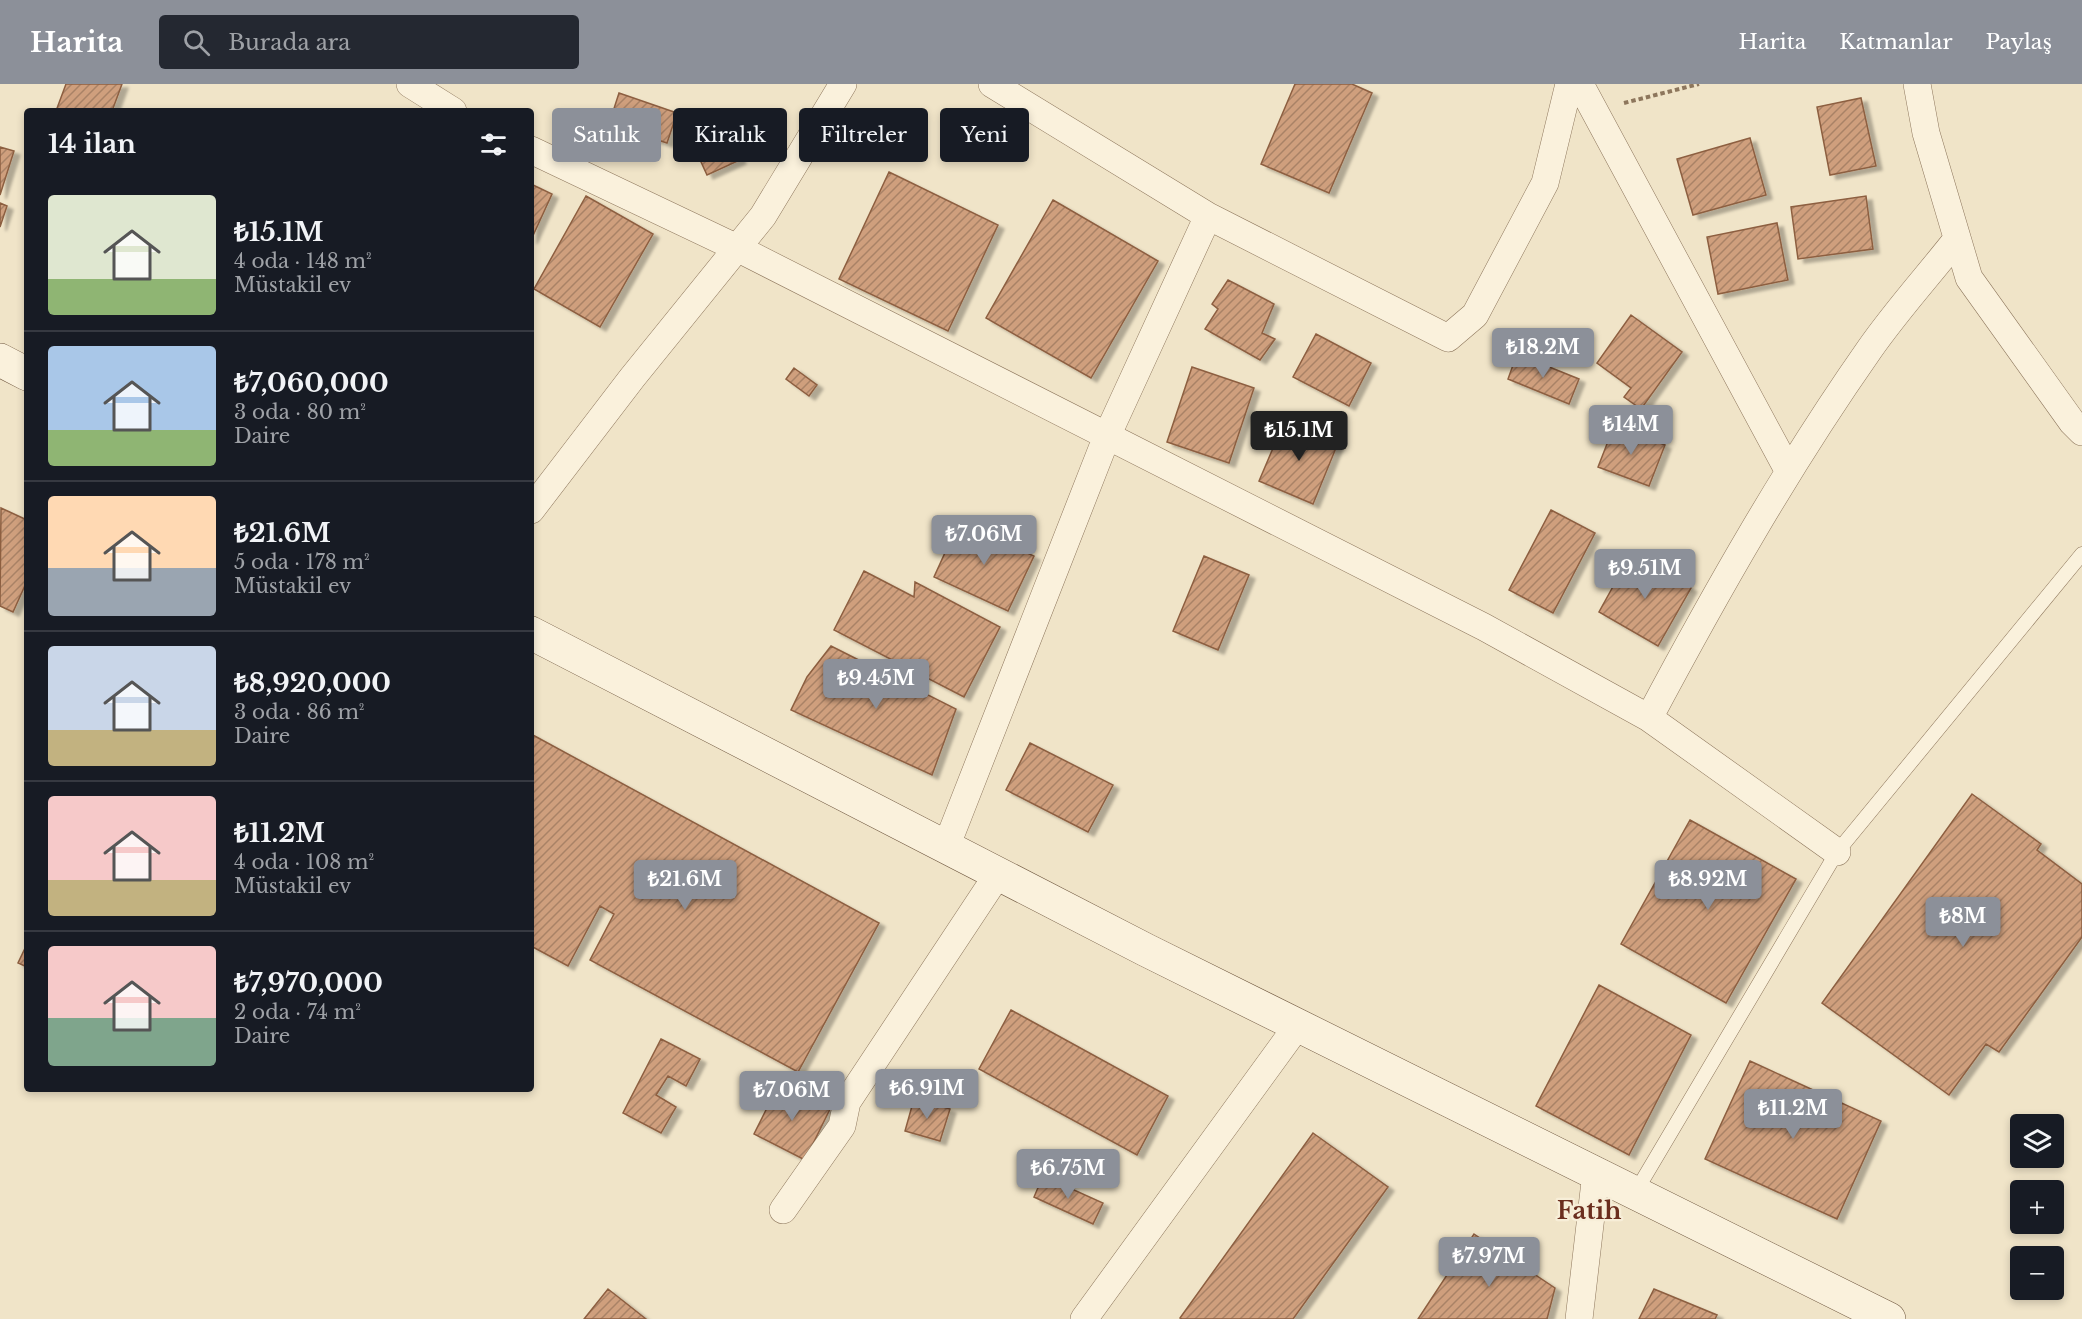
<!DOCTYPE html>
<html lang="tr">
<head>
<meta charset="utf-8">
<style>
  :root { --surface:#171b24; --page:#242831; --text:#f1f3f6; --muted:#9ea1a6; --line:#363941; --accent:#8c9099 }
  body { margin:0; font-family:"Libre Baskerville",serif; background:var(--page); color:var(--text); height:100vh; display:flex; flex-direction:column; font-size:22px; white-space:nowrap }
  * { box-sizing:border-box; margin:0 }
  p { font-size:20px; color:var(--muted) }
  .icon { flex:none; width:33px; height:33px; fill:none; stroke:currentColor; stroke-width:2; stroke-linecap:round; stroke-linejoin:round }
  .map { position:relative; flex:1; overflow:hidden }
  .panel { position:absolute; left:24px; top:24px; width:510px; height:984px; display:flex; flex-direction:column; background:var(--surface); border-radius:6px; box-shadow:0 3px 9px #0003 }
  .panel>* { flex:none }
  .guide { position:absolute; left:552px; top:24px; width:570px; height:54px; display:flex; gap:12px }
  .buttons { position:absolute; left:2010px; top:1030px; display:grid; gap:12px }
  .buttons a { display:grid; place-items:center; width:54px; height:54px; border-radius:6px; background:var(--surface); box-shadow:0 3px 9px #0003; font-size:30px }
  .price { position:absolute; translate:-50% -51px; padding:0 14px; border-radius:6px; background:var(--accent); color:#fff; font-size:20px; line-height:39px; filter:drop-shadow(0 2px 3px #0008) }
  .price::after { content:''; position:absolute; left:50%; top:36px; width:18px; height:14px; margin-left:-9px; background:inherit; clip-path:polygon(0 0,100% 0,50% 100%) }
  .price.active { background:#222; color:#fff }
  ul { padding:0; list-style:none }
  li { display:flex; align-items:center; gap:18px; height:150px; padding:0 24px }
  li+li { border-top:2px solid var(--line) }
  li span { display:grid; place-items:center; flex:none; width:168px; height:120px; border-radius:6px; color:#555 }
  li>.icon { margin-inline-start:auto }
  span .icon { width:72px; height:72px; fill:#fffc; stroke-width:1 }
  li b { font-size:26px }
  h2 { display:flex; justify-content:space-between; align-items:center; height:72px; padding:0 24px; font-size:26px }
  .pill { padding:0 21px; border-radius:6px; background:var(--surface); box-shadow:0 3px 9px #0003; font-size:21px; line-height:54px }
  .pill.active { background:var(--accent); color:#fff }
  header { display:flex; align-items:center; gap:36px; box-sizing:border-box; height:84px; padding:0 30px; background:var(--accent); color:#fff }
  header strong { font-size:28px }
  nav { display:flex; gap:33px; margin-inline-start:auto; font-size:21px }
  .search { width:420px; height:54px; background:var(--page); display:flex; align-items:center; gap:15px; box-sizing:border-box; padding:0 21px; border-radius:6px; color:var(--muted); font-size:22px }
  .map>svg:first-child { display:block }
  .building { fill:url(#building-hatch); stroke:#8d5f41; stroke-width:1.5; filter:url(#shadow) }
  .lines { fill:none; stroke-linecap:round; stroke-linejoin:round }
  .lane-casing { stroke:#8d765c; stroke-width:15 }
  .street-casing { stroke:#8d765c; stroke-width:28 }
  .secondary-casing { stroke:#6f573f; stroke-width:34 }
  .path { stroke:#8d765c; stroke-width:4; stroke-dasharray:4.5 3; stroke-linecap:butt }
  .lane { stroke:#faf1dc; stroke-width:14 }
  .street { stroke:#faf1dc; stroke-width:27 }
  .secondary { stroke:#faf1dc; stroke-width:33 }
  .labels { text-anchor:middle; stroke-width:4.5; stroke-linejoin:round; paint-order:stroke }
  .district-label { font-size:24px; font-weight:bold; fill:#6b2e1e; stroke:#f7eed8 }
</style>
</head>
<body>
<header>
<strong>Harita</strong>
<div class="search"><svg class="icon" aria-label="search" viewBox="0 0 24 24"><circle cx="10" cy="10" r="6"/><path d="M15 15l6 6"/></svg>Burada ara</div>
<nav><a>Harita</a><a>Katmanlar</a><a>Paylaş</a></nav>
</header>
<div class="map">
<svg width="2082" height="1235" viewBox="0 0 2082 1235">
  <defs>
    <pattern id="building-hatch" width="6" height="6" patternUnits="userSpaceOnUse" patternTransform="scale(1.5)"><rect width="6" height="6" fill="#cf9f7d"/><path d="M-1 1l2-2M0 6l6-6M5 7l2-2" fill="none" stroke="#a98266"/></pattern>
    <filter id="shadow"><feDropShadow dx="6" dy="4" stdDeviation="1.5" flood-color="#0004"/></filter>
  </defs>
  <rect width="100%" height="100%" fill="#f0e4c8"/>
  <path class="building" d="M66,0h56l-10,27h-56z
    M1295,0h57l20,9 -43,100 -68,-29z
    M619,9l58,20 -10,30 -58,-19z
    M1861,14l15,68 -46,9 -13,-68z
    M724,41l16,35 -33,15 -16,-35z
    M1750,54l16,57 -73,20 -16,-56z
    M0,63l14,4 -14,44z
    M889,88l109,53 -50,106 -109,-52z
    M531,100l21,10 -21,46z
    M586,112l67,38 -53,93 -66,-38z
    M1866,112l7,53 -75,10 -7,-52z
    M1053,116l105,61 -67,117 -105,-60z
    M0,119l7,3 -7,21z
    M1777,139l11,57 -70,14 -11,-57z
    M1228,196l46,24 -12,29 13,6 -15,21 -55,-31 13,-20 -6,-5z
    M1631,231l51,37 -41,57 -17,-12 7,-9 -34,-25z
    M1316,250l55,29 -22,43 -56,-29z
    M1517,270l62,25 -10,25 -61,-25z
    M1192,283l62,21 -25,75 -62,-21z
    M794,284l23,17 -8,11 -23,-17z
    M1285,336l53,23 -25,61 -54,-23z
    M1614,342l51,19 -16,41 -51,-19z
    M1,424l26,12v61l-14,31 -13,-6z
    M1551,426l44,23 -42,80 -44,-23z
    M959,438l75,34 -26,55 -74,-34z
    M1631,470l60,34 -33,58 -59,-34z
    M1204,472l45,19 -31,75 -45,-19z
    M864,487l50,26 1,-15 85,45 -36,70 -130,-67z
    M831,562l125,63 -24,66 -141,-65 16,-33z
    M531,650l348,189 -81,149 -208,-112 24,-46 -14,-8 -32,60 -37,-20z
    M1030,659l83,42 -25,47 -82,-42z
    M1972,710l69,50 -4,6 45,34v53l-83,115 -13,-8 -37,51 -127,-92z
    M1690,736l106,59 -70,124 -105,-59z
    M27,860v23l-9,-4z
    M1599,901l92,50 -62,120 -93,-49z
    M1011,926l157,86 -31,59 -158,-86z
    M661,955l39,20 -14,27 -18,-10 -12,19 20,12 -15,26 -38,-20z
    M1750,977l131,60 -44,98 -132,-60z
    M779,1000l51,25 -25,51 -51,-26z
    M914,1015l36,10 -10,32 -35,-10z
    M1313,1049l75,54 -95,132h-111l-2,-1z
    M1043,1092l60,27 -10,21 -59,-27z
    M1474,1150l81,54 -8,31h-129z
    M608,1205l38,30h-62z
    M1654,1205l63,26 -2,4h-76z"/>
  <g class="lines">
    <defs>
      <path id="lane" d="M1635,1109l202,-341 245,-298"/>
      <path id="street" d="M410,0l43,27
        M992,0l216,132 240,122 27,-23 70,-132 24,-99
        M1580,0l208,386
        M1917,0l9,49 43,145 103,144 10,10
        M531,66l206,98 747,379 165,91 188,134
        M531,426l101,-132 131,-162 80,-132
        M1649,634c67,-126 138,-251 220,-368 27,-39 59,-74 88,-111
        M946,763l161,-411 101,-220
        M783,1126l59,-84 5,-24 151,-228
        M1084,1235l214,-294
        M1579,1235l17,-146"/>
      <path id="secondary" d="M0,276l27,14
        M531,549l615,317 743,369"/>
    </defs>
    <use href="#lane" class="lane-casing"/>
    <use href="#street" class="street-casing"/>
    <use href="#secondary" class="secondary-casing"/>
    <path class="path" d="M1624,19l75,-19"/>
    <use href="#lane" class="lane"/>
    <use href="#street" class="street"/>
    <use href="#secondary" class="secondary"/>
  </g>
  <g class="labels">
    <g class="district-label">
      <text x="1589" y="1135">Fatih</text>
    </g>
  </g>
</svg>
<div class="buttons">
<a><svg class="icon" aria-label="layers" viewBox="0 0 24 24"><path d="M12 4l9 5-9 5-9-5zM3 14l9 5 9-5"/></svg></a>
<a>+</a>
<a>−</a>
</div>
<b class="price" style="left:1543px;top:295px">₺18.2M</b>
<b class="price" style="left:1631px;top:372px">₺14M</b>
<b class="price active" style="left:1299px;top:378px">₺15.1M</b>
<b class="price" style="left:984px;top:482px">₺7.06M</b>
<b class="price" style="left:1645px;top:516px">₺9.51M</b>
<b class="price" style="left:876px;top:626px">₺9.45M</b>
<b class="price" style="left:685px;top:827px">₺21.6M</b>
<b class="price" style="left:1708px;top:827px">₺8.92M</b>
<b class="price" style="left:1963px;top:864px">₺8M</b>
<b class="price" style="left:927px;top:1036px">₺6.91M</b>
<b class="price" style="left:792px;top:1038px">₺7.06M</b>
<b class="price" style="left:1793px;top:1056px">₺11.2M</b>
<b class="price" style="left:1068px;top:1116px">₺6.75M</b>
<b class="price" style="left:1489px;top:1204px">₺7.97M</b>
<div class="guide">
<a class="pill active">Satılık</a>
<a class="pill">Kiralık</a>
<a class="pill">Filtreler</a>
<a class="pill">Yeni</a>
</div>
<section class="panel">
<h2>14 ilan<svg class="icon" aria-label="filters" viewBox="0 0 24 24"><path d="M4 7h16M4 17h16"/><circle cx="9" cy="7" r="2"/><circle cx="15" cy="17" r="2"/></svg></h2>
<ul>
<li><span style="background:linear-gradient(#dfe7d0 70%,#8fb573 0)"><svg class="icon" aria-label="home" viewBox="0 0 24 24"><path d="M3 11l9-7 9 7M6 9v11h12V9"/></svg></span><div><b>₺15.1M</b><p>4 oda · 148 m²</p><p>Müstakil ev</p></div></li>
<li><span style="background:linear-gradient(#a9c7e8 70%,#8fb573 0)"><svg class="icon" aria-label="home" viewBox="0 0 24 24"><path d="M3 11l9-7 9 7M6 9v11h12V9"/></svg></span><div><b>₺7,060,000</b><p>3 oda · 80 m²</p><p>Daire</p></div></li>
<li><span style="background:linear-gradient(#ffd9b3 60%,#9aa5b1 0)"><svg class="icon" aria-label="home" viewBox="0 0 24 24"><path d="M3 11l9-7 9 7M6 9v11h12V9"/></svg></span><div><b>₺21.6M</b><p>5 oda · 178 m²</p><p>Müstakil ev</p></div></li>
<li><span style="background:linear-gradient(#c9d6e8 70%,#c2b280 0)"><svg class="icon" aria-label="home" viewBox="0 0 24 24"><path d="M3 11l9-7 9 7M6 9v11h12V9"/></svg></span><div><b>₺8,920,000</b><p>3 oda · 86 m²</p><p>Daire</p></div></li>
<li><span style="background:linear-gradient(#f6c9c9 70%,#c2b280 0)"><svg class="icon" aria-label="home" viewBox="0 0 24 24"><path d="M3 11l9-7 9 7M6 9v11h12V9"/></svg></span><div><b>₺11.2M</b><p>4 oda · 108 m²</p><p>Müstakil ev</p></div></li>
<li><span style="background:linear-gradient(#f6c9c9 60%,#7fa58c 0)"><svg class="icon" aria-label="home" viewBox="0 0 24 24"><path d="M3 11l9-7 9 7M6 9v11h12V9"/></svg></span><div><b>₺7,970,000</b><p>2 oda · 74 m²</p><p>Daire</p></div></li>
</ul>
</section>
</div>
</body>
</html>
